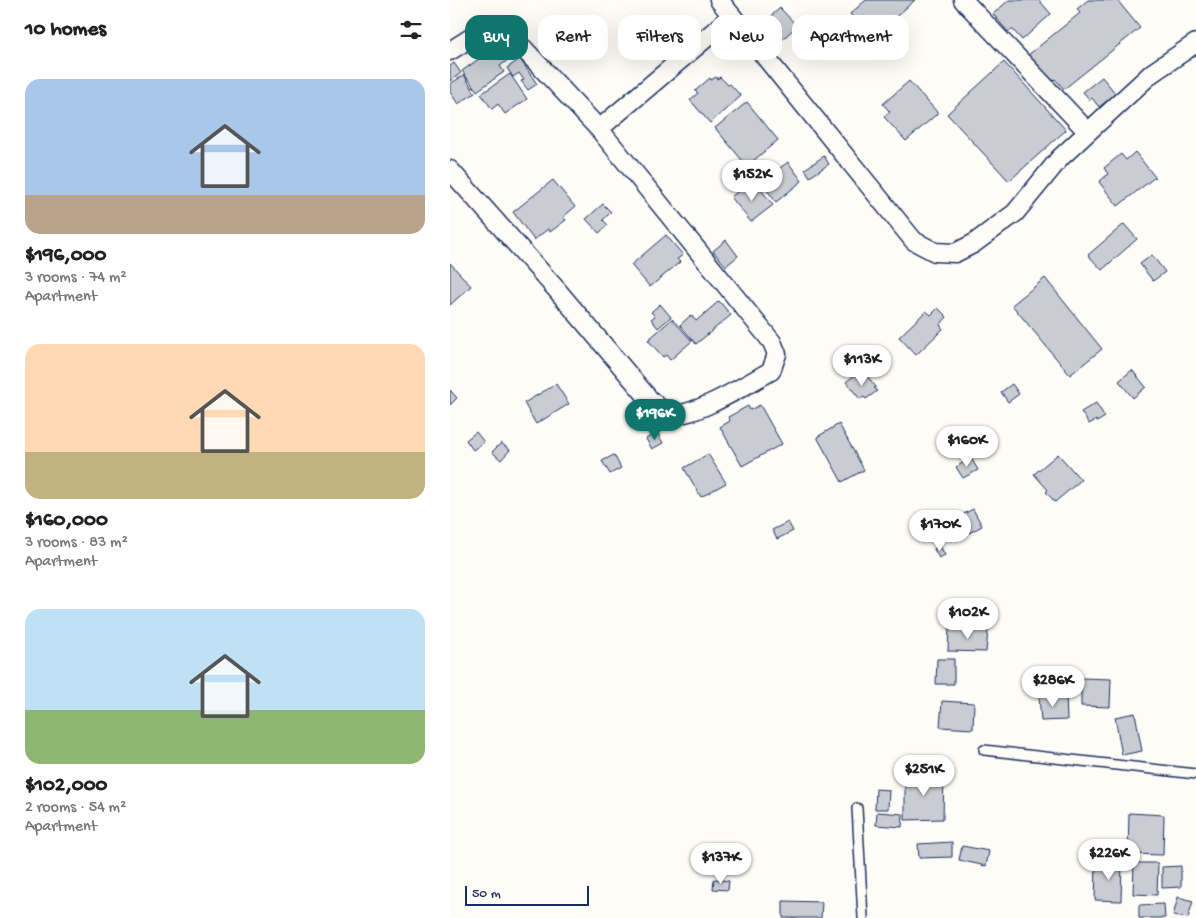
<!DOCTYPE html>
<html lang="en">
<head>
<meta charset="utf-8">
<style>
  :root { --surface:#fff; --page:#f2f2f2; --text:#222; --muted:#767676; --accent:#0f766e }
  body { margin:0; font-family:"Gochi Hand",sans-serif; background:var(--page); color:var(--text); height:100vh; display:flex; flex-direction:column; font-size:19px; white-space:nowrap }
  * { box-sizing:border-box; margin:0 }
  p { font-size:16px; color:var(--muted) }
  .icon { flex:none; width:28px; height:28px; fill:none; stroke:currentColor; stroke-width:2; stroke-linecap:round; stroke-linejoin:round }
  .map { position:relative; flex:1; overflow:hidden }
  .panel { display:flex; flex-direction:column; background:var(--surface); width:450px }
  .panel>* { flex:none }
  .guide { position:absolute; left:15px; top:15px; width:475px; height:45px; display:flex; gap:10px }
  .scale { position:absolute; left:15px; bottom:12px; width:124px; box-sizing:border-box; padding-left:5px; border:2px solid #1b2f5e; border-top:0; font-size:14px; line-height:18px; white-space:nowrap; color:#1b2f5e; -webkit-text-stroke:4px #fdfcf7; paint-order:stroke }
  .price { position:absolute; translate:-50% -42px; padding:0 11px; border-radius:18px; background:#fff; color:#222; font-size:16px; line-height:32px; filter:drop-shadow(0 1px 2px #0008) }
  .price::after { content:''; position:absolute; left:50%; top:30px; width:15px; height:11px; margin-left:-8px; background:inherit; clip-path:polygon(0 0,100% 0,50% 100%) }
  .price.selected { background:var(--accent); color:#fff }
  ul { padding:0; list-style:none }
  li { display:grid; align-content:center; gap:10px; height:265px; padding:0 25px }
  li span { display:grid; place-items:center; height:155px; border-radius:15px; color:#555 }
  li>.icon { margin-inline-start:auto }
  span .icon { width:90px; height:90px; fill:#fffc; stroke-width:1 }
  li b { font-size:21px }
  h2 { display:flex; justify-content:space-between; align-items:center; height:60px; padding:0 25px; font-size:21px }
  .tag { padding:0 18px; border-radius:15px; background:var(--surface); box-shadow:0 5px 20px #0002; font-size:18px; line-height:45px }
  .tag.selected { background:var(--accent); color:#fff }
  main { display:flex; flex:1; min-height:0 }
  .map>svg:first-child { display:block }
  .building { fill:#c9ccd3; stroke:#1b2f5e }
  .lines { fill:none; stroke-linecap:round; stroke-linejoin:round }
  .lane-casing { stroke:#1b2f5e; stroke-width:12 }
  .street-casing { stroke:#1b2f5e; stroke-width:21 }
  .lane { stroke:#fdfcf7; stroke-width:9 }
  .street { stroke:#fdfcf7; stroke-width:18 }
</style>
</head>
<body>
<main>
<section class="panel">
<h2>10 homes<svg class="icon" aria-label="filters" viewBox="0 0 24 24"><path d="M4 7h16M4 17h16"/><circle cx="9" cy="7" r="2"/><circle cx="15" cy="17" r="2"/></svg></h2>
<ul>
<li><span style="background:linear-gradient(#a9c7e8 75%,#b9a48a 0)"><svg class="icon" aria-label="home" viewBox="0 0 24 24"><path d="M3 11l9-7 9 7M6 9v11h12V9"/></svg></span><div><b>$196,000</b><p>3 rooms · 74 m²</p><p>Apartment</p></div></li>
<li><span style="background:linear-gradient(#ffd9b3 70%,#c2b280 0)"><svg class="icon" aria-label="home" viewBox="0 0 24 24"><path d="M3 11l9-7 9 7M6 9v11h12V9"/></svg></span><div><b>$160,000</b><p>3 rooms · 83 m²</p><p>Apartment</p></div></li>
<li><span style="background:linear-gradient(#bfe0f5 65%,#8fb573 0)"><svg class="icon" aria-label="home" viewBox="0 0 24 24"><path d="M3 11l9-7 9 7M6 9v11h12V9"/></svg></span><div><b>$102,000</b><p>2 rooms · 54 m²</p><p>Apartment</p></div></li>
</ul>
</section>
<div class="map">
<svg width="746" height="918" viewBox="0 0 746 918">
  <rect width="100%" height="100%" fill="#fdfcf7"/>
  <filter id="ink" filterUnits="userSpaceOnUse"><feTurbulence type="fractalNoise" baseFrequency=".02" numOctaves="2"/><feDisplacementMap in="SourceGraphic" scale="10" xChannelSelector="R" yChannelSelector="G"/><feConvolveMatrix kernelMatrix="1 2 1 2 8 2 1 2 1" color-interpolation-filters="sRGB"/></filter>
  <g filter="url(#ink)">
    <path class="building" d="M416,0h49l-43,38 -22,-24z
      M559,0h30l12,14 -29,26 -10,-11 -4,3 -15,-18z
      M638,0h29l23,28 -76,61 -9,-10 -6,5 -22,-28 53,-43 -3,-4z
      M330,8l17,18 -23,21 -13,-14 14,-12 -4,-5z
      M48,45l10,15 -8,6 4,6 -27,19 -15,-20z
      M70,59l17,25 -9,6 -7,-9 3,-1 -5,-7 -6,4 -6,-9z
      M554,62l62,68 -57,51 -62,-67z
      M4,63l7,10 -11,8v-15z
      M60,74l17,25 -22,15 -7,-10 -6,5 -11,-15z
      M14,75l11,18 -17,11 -8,-12v-8z
      M266,77l1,2 3,-2 8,8 2,-1 11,12 -31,27 -20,-23 8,-7 -3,-2 15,-13 1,2z
      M652,77l14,17 -17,13 -7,-9 -2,2 -7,-8z
      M459,81l29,32 -32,28 -22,-24 6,-5 -7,-8z
      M297,102l31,38 -31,26 -32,-38z
      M685,152l20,25 -37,29 -19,-24 9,-8 -4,-6 17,-14 5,6z
      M374,156l5,8 -19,13 -5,-8z
      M338,162l14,19 -26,21 -15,-20z
      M103,180l22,27 -12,10 3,3 -16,12 -2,-3 -14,11 -21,-28z
      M295,186l5,6 8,-6 15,19 -22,17 -20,-25z
      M153,204l8,8 -8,8 5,5 -9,8 -13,-14z
      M674,224l13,15 -35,31 -14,-15z
      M216,235l17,20 -6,4 3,3 -30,25 -19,-22z
      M276,240l12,16 -12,10 -13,-15z
      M702,255l13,17 -12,9 -13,-17z
      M0,263l21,23 -21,19z
      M595,278l57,71 -32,26 -58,-70z
      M269,301l12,14 -35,29 -16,-19 11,-10 5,6z
      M210,304l11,13 -13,11 -7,-9 4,-3 -4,-4z
      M488,308l9,9 -7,8 3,4 -27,26 -17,-18 27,-26 5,4z
      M222,319l20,22 -22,19 -4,-5 -3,2 -15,-17z
      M396,360l5,9 -10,6 -5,-9z
      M682,370l14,17 -13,11 -14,-17z
      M406,374l5,7 6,-5 9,11 -2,1 3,3 -11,8 -2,-2 -4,2 -14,-17z
      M106,384l13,20 -33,20 -12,-21z
      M562,384l7,10 -11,8 -7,-10z
      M0,390l7,8 -7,7z
      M646,403l9,14 -8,5 -1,-2 -7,4 -8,-12z
      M310,405l22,39 -40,22 -22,-39 10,-6 -2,-4 20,-11 2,4z
      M389,424l25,46 -22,12 -25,-45z
      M26,432l8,10 -11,8 -7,-10z
      M207,432l6,11 -11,6 -6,-10z
      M51,443l9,7 -9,10 -9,-8z
      M258,454l18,29 -25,14 -17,-29z
      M608,454l23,26 -26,22 -9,-10 2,-2 -14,-16z
      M164,455l7,13 -11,6 -8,-13z
      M521,458l7,12 -15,8 -7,-11z
      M523,509l9,17 -13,7 -9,-17z
      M338,522l5,9 -16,8 -5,-9z
      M490,546l5,9 -6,3 -5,-9z
      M499,628l39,2 -2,22 -38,-1z
      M487,659h17v25h-18z
      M611,671l13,3 -3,16 -13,-3z
      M631,678l30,1 -1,28 -29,-1z
      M616,694l1,26 -26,1 -2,-25z
      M492,701l32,2 -1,26 -33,-2z
      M685,713l7,38 -20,4 -7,-38z
      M455,774h39l-1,45 -38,1z
      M426,789l13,1 -1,19h-13z
      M427,812l26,2 -1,13 -26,-2z
      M679,813l35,2 -1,40 -35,-1z
      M502,842v15l-33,1 -1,-14z
      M512,846l27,5 -3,15 -27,-6z
      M646,861h26l-1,40 -26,-1z
      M684,863h24l-1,32 -24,-1z
      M731,866v21l-19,1v-21z
      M264,879l15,2 -1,9 -15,-1z
      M728,897l15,4 -5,17 -15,-2z
      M333,901l39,1 -1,16h-38z
      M714,904l1,14h-26v-13z"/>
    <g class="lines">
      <defs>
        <path id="lane" d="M534,750l212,24
          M407,808l6,110"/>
        <path id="street" d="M269,0l195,241 21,11 20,1 18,-9 42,-31 45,-55 28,-26 -125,-132
          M0,51l22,-14 17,-5 18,5 16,11 76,81 133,-113
          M638,132l64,-59 44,-30
          M0,170l107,120 93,110c7,6 14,13 23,14 22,3 77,-32 98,-43l6,-17 -5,-12 -173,-213"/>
      </defs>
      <use href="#lane" class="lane-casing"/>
      <use href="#street" class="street-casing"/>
      <use href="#lane" class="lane"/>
      <use href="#street" class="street"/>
    </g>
  </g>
</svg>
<div class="scale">50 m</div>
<b class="price" style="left:302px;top:202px">$152K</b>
<b class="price" style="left:412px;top:387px">$113K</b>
<b class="price selected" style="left:205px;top:441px">$196K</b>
<b class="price" style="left:517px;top:468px">$160K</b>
<b class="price" style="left:490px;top:552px">$170K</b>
<b class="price" style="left:518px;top:640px">$102K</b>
<b class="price" style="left:603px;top:708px">$286K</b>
<b class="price" style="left:474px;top:797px">$251K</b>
<b class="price" style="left:659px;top:881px">$226K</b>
<b class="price" style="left:271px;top:885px">$137K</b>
<div class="guide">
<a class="tag selected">Buy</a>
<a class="tag">Rent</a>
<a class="tag">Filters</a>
<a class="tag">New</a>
<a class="tag">Apartment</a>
</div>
</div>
</main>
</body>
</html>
